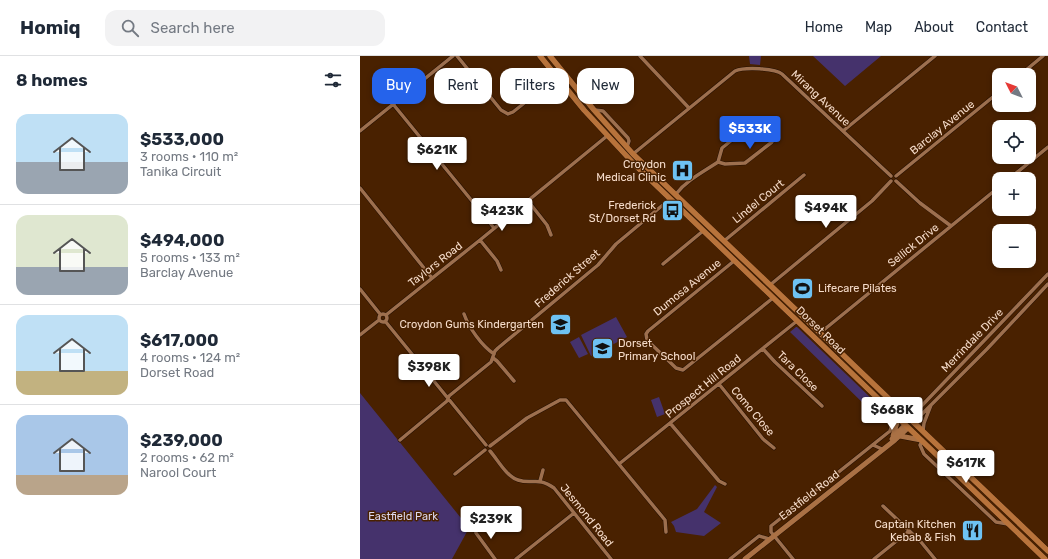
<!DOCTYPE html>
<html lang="en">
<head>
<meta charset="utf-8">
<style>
  :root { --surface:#fff; --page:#f2f2f3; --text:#1f2937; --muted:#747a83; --line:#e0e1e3; --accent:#2563eb }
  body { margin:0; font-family:Rubik,sans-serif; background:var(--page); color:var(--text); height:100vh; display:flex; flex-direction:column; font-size:15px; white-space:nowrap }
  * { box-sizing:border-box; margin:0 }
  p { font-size:13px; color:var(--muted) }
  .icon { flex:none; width:22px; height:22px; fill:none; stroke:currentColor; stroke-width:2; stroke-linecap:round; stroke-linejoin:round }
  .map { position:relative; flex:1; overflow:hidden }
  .panel { display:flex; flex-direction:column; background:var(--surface); width:360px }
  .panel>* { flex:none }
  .hud { position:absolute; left:12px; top:12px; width:380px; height:36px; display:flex; gap:8px }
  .needle { width:26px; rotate:312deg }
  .buttons { position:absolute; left:632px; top:12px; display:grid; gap:8px }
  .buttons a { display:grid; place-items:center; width:44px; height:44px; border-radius:8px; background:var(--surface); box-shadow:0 2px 6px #0003; font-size:20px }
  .price { position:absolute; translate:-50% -34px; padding:0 9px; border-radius:4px; background:#fff; color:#222; font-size:13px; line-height:26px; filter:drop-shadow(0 1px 2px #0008) }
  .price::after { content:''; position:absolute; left:50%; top:24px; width:12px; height:9px; margin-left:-6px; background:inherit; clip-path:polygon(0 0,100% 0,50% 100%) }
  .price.on { background:var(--accent); color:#fff }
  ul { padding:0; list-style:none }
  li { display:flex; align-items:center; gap:12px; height:100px; padding:0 16px }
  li+li { border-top:1px solid var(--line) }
  li span { display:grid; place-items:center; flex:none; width:112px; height:80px; border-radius:12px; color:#555 }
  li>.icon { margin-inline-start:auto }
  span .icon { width:48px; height:48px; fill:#fffc; stroke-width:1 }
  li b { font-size:17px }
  h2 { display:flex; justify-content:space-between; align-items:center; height:48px; padding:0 16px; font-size:17px }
  .pill { padding:0 14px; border-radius:12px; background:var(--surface); box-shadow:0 2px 6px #0003; font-size:14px; line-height:36px }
  .pill.on { background:var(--accent); color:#fff }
  header { display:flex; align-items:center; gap:24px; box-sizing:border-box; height:56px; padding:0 20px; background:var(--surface); border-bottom:1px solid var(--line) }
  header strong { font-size:19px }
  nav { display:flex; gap:22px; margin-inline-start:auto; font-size:14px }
  .search { width:280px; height:36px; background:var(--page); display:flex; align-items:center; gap:10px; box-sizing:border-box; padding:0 14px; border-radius:12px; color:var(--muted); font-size:15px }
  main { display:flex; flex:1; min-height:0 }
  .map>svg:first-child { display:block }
  .green { fill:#45326c }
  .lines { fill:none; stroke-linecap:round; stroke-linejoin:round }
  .minor-casing { stroke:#251001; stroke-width:4.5 }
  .secondary-casing { stroke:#251001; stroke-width:6 }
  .primary-casing { stroke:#251001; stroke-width:6 }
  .minor { stroke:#9d6f4e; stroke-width:3.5 }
  .secondary { stroke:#aa7145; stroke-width:5 }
  .primary { stroke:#b8733b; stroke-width:5.5 }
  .labels { text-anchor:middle; stroke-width:3; stroke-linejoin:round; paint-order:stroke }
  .street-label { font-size:11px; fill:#f6dcca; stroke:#492100 }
  .poi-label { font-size:11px; fill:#f6dcca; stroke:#492100; text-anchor:end }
  .park-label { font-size:11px; fill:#dcd7ee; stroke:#492100 }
</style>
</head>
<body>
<header>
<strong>Homiq</strong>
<div class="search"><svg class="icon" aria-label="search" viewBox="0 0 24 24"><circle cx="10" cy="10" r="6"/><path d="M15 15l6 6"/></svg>Search here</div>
<nav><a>Home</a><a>Map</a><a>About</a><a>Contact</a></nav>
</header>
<main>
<section class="panel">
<h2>8 homes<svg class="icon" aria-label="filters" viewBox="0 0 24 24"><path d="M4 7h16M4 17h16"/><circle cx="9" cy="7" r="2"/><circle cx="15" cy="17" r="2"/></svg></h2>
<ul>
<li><span style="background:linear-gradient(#bfe0f5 60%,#9aa5b1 0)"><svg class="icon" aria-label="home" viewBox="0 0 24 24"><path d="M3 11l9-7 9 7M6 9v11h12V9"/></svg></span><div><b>$533,000</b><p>3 rooms · 110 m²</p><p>Tanika Circuit</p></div></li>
<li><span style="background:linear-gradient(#dfe7d0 65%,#9aa5b1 0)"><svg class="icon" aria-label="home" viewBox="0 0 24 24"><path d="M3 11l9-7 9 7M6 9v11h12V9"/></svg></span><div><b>$494,000</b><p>5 rooms · 133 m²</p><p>Barclay Avenue</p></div></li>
<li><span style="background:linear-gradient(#bfe0f5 70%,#c2b280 0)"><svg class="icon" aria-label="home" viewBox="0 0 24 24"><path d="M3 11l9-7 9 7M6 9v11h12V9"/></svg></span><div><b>$617,000</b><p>4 rooms · 124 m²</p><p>Dorset Road</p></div></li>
<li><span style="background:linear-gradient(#a9c7e8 75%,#b9a48a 0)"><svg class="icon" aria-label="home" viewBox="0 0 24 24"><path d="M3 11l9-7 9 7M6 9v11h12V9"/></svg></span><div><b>$239,000</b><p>2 rooms · 62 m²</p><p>Narool Court</p></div></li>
</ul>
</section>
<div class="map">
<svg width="688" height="503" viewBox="0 0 688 503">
  <rect width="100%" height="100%" fill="#492100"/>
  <path class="green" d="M389,0h12l-1,9 -10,-1z
    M453,0h68l-36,30z
    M256,261l11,20 -36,19 -10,-21z
    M436,271h1l76,73 -7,6 -76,-74z
    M219,281l9,17 -9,4 -9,-16z
    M0,337l109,135 -17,31h-92z
    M299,341l6,17 -8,3 -6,-17z
    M355,429l2,2 -13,25 17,11 -17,13 -28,-4 -2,-6 -3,-4 26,-13z"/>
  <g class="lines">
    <defs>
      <path id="minor" d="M97,0l44,54 7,4 5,-2 44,-35
        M280,0l49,52
        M660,19l23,-19
        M33,48l101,124
        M235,54l8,1 25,27 1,3 -2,6
        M0,75l93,-75
        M483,75l92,-75
        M273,98l102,-83c9,-4 40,-3 47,3l109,102
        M536,120l103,-84
        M649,123l39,-32
        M536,125l24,22 31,23
        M0,132l72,90
        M316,138c11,-14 27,-22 42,-32l4,-14 31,-25 7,1 13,13 -1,5 -27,21 -20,1 -7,-2
        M168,145l19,24 4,10
        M120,184l17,21 4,9
        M364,185l80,-66
        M374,205l-86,70 -2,3 1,6 29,28 7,2 90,-72
        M303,208l40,-33
        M410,229l102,-84 19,-20
        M0,233l20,25
        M19 262a4 4 0 1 1 8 0a4 4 0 1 1-8 0Z
        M104,258c5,14 18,32 30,40
        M26,259l94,-75 127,-104
        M25,265l101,124
        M460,277l179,-146
        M0,279l19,-15
        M403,293l12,13 47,44
        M133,302l4,3 17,20
        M359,328l44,55 11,9
        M536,348l14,5 9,-1
        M550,362l138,-144
        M554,366l73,-73 61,-65
        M310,367l49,58 6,3
        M563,375l1,-8 7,-18
        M40,384l47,-39 2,-5 42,-34 4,-11 3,-3 100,-83 18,-21 54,-45
        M562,385l-2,4 4,9 72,68 12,2
        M513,389l9,4
        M130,390l37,-28 33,-18h6l99,120 1,12
        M130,395c8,9 16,25 28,29 15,5 19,-4 36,8l57,71
        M259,408l178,-143
        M95,418l30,-24
        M180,425l3,-11
        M523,450l38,36 14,17
        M115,470l1,7 19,26
        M156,503l58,-46
        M370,503l29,-23 10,3
        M433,503l-22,-27v-6l119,-95 2,-7 -21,-21
        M514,503l35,-28"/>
      <path id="secondary" d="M533,380l5,-17
        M540,380l21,4
        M532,383l13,-14
        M385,503l150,-119 13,-12"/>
      <path id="primary" d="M180,0l44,54 51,55 410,394
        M190,0l44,54 39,44 415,397"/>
    </defs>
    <use href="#minor" class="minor-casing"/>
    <use href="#secondary" class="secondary-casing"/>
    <use href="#primary" class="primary-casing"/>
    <use href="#minor" class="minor"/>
    <use href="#secondary" class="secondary"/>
    <use href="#primary" class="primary"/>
  </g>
  <defs>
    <symbol id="hospital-square" viewBox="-11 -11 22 22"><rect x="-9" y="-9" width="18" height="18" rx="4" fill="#6ec2f3" stroke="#492100"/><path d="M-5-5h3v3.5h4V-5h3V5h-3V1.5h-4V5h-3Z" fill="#111"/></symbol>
    <symbol id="bus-square" viewBox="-11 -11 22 22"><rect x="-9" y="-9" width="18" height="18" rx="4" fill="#6ec2f3" stroke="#492100"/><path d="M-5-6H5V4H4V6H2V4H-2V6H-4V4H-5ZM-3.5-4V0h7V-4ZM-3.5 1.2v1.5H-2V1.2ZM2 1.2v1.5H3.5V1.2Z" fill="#111"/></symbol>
    <symbol id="stadium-square" viewBox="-11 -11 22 22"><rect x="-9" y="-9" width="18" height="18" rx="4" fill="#6ec2f3" stroke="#492100"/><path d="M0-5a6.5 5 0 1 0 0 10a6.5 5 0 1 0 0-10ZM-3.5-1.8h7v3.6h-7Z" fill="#111"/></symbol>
    <symbol id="school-square" viewBox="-11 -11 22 22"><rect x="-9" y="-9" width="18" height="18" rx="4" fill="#6ec2f3" stroke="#492100"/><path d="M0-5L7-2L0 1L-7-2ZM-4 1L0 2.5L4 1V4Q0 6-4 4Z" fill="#111"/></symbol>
    <symbol id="restaurant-square" viewBox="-11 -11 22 22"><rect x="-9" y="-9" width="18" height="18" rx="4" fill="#6ec2f3" stroke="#492100"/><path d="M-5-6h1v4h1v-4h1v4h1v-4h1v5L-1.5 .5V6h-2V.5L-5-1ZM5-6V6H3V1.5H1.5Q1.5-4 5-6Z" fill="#111"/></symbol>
  </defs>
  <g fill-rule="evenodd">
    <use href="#hospital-square" x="310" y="102" width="25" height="25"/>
    <use href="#bus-square" x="300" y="142" width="25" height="25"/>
    <use href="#stadium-square" x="430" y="220" width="25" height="25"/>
    <use href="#school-square" x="188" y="256" width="25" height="25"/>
    <use href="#school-square" x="230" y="280" width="25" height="25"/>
    <use href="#restaurant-square" x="600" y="462" width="25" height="25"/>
  </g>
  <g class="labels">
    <g class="street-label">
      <text transform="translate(461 42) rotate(43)" y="4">Mirang Avenue</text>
      <text transform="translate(582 71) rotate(-39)" y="4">Barclay Avenue</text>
      <text transform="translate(398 145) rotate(-39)" y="4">Lindel Court</text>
      <text transform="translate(553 189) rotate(-39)" y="4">Sellick Drive</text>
      <text transform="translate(75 208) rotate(-38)" y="4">Taylors Road</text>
      <text transform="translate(207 222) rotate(-41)" y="4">Frederick Street</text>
      <text transform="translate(327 231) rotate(-39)" y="4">Dumosa Avenue</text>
      <text transform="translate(461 274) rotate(44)" y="4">Dorset Road</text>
      <text transform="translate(612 284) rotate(-46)" y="4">Merrindale Drive</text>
      <text transform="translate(438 315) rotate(44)" y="4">Tara Close</text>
      <text transform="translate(343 330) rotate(-39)" y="4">Prospect Hill Road</text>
      <text transform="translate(393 355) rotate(50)" y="4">Como Close</text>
      <text transform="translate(449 439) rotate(-38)" y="4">Eastfield Road</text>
      <text transform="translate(227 459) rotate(51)" y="4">Jesmond Road</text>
    </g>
    <g class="poi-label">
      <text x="306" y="112">Croydon<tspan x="306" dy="13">Medical Clinic</tspan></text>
      <text x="296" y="153">Frederick<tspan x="296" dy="13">St/Dorset Rd</tspan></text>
      <text x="458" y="236" text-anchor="start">Lifecare Pilates</text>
      <text x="184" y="272">Croydon Gums Kindergarten</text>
      <text x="258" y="291" text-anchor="start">Dorset<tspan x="258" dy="13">Primary School</tspan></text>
      <text x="596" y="472">Captain Kitchen<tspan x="596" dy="13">Kebab &amp; Fish</tspan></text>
    </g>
    <g class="park-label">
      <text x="43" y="464">Eastfield Park</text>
    </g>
  </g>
</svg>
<div class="buttons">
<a><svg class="needle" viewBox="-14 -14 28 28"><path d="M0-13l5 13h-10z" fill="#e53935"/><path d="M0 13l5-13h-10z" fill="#747a83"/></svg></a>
<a><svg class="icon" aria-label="locate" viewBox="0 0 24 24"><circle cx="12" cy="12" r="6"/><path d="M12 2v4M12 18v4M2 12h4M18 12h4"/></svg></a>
<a>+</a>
<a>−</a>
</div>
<b class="price on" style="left:390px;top:94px">$533K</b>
<b class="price" style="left:77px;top:115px">$621K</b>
<b class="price" style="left:466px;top:173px">$494K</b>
<b class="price" style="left:142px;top:176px">$423K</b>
<b class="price" style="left:69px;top:332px">$398K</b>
<b class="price" style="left:532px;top:375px">$668K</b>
<b class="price" style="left:606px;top:428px">$617K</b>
<b class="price" style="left:131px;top:484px">$239K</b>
<div class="hud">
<a class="pill on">Buy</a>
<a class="pill">Rent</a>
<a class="pill">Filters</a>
<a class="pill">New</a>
</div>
</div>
</main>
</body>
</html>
